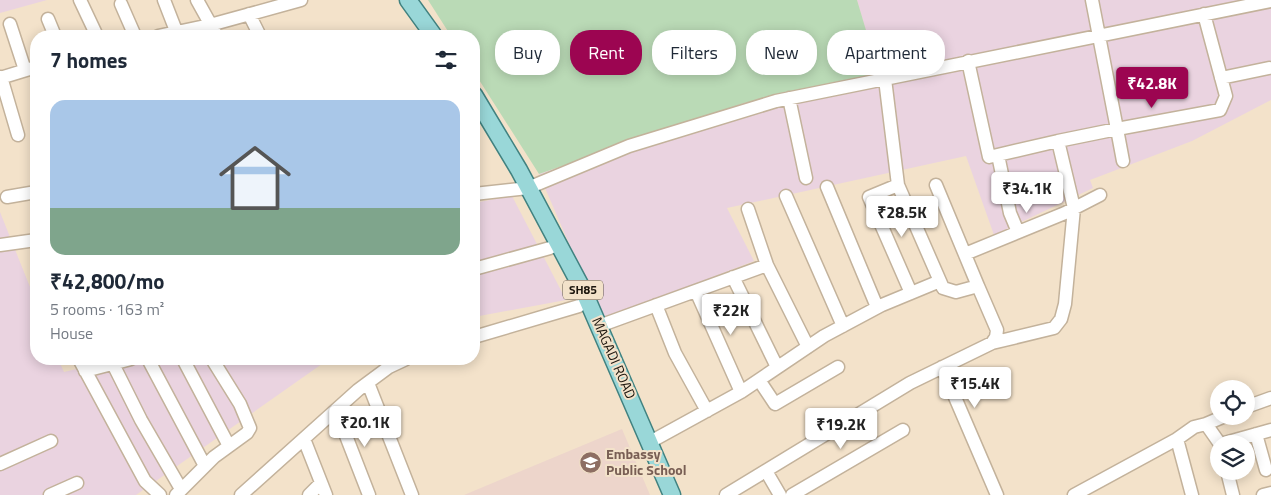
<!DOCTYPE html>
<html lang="en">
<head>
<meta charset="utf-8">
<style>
  :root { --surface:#fff; --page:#f6f6f7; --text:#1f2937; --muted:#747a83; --accent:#9c0551 }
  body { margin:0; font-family:"Titillium Web",sans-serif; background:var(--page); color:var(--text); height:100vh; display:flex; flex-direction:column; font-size:19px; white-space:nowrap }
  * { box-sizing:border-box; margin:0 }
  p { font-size:16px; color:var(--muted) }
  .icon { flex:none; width:28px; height:28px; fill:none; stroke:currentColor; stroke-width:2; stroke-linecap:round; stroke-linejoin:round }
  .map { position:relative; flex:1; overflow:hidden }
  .details { position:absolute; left:30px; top:30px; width:450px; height:335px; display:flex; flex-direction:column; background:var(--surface); border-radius:20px; box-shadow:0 2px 12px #0003 }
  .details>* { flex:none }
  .guide { position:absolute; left:495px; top:30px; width:475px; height:45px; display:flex; gap:10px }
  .buttons { position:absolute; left:1210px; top:380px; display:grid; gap:10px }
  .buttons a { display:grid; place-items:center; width:45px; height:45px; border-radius:50%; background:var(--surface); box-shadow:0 2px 12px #0003; font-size:25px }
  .price { position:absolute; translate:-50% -42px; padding:0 11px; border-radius:5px; background:#fff; color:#222; font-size:16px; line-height:32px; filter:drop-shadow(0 1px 2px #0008) }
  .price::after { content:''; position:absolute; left:50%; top:30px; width:15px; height:11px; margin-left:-8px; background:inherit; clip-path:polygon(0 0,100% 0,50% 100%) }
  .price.active { background:var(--accent); color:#fff }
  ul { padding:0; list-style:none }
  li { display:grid; align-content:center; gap:10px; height:265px; padding:0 20px }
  li span { display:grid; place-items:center; height:155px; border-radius:15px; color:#555 }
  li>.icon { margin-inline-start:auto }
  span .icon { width:90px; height:90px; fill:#fffc; stroke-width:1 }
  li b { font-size:21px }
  h2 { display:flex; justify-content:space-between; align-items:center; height:60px; padding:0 20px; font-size:21px }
  .pill { padding:0 18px; border-radius:20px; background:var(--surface); box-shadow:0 2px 12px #0003; font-size:18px; line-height:45px }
  .pill.active { background:var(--accent); color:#fff }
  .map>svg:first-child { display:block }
  .industrial { fill:#ead3e0 }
  .education { fill:#edd5cb }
  .green { fill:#badab6 }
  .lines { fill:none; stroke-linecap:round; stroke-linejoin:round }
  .minor-casing { stroke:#c3b29b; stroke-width:15 }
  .major-casing { stroke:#418280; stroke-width:19 }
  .minor { stroke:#fff; stroke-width:12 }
  .major { stroke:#99d7d8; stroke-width:16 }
  .labels { text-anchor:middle; stroke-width:4; stroke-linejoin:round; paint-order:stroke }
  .shield { fill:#f3e2ca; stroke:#5c5246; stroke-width:1 }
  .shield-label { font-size:12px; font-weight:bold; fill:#1b150d }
  .street-label { font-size:14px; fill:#1b150d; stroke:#f3e2ca }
  .education-label { font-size:14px; font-weight:bold; fill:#785e54; stroke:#f3e2ca; text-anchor:start }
</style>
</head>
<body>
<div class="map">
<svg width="1271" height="495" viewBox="0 0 1271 495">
  <rect width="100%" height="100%" fill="#f3e2ca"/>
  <path class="industrial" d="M0,0h47l-47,13z
    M857,0h414v100l-79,41 -102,39 3,8 -99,47 -28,-79 -239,52 27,53 -152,59 -63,-146 205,-71 134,-29z
    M512,196l54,104 -92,17v-114z
    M0,212l36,90v57h22l6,13 54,-13h211l-193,136h-136z"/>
  <path class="education" d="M622,429l28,66h-186z"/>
  <path class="green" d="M428,0h429l22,74 -135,29 -205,71 -65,-102v-36h-23z"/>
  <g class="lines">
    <defs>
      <path id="minor" d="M80,0l17,36
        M164,0l14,36
        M197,0l20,36
        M1092,0l25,129 103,-19 6,-14 -22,-82
        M121,4l14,32
        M249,14l11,22
        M48,19l7,17
        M10,24l15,46
        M158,36l52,-11 91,-25
        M1,77l17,58
        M0,78l36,-11
        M1221,78l48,-10
        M885,79l13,106 45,103 13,4 22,-6 -42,-101
        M789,98l17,80
        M1058,141l59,-12 6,32
        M998,155l12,58 8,19
        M898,185l-29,12 42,96
        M827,187l50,120
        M474,194l54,-6 101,-42 147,-45 495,-100
        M786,196l57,130
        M7,197l29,-5
        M748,209l19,56 41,82
        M0,245l36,-5
        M965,254l100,-41 35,-18
        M474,269l76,-21
        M733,277l44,90
        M978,286l19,44 -1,7 -4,6
        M696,291l45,101
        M656,305l19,48 32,58
        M599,326l168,-61
        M474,337l105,-31
        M79,359l66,122 15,14
        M148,359l57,107
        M183,359l46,87
        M113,364l28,56 40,69
        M942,367l55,128
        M85,371l46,-12
        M759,380l16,24 63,-37
        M368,383l44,112
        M1246,407l25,-9
        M336,410l33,85
        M1206,424l19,-8
        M1256,434l10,36
        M304,439l22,56
        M1177,439l17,-12 12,-3 14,20
        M650,442l91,-50 83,-56 58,-31 58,-24
        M1221,444l50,-14
        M0,464l51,-23
        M766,471l14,24
        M1227,471l6,24
        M50,495l27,-12
        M176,495l38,-38 33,-24 3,-5 -10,-24 -28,-45
        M241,495l117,-105 31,-23 17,-8
        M309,495l12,-12
        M726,495l184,-112 82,-40 62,-15 7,-9 4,-15 9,-96 -16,-67 -69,16 -21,-96
        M792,495l111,-65
        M1074,495l103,-56 15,56
        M1263,495l8,-2"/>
      <path id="major" d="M408,0l26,36
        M474,95l45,75 65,122 88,203"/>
    </defs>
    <use href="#minor" class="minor-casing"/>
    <use href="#major" class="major-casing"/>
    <use href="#minor" class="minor"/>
    <use href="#major" class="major"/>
  </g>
  <defs>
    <symbol id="school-disc" viewBox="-11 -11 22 22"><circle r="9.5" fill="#8d6e63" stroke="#f3e2ca"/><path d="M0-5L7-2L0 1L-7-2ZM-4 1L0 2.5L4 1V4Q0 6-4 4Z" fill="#fff"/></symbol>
  </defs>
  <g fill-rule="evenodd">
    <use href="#school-disc" x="578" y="450" width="25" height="25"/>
  </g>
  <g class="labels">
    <rect class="shield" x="563" y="280.5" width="40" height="19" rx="4"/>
    <g class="shield-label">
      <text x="583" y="294">SH85</text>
    </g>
    <g class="street-label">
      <text transform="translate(614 358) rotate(66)" y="5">MAGADI ROAD</text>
    </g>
    <g class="education-label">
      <text x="606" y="459">Embassy<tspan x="606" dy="16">Public School</tspan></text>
    </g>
  </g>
</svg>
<div class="buttons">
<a><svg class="icon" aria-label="locate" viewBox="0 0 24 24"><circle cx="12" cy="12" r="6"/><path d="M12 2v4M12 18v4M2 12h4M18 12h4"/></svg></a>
<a><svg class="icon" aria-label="layers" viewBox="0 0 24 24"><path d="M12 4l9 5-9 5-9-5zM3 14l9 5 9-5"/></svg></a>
</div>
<b class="price active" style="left:1152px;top:109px">₹42.8K</b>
<b class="price" style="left:1027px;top:214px">₹34.1K</b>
<b class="price" style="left:902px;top:238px">₹28.5K</b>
<b class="price" style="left:731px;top:336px">₹22K</b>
<b class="price" style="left:975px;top:409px">₹15.4K</b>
<b class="price" style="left:365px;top:448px">₹20.1K</b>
<b class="price" style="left:841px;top:450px">₹19.2K</b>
<div class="guide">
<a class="pill">Buy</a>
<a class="pill active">Rent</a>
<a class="pill">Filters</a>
<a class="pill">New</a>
<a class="pill">Apartment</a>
</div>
<section class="details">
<h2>7 homes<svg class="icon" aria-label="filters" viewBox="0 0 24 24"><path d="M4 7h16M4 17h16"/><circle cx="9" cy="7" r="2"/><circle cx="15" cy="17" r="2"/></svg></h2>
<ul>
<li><span style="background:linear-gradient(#a9c7e8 70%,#7fa58c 0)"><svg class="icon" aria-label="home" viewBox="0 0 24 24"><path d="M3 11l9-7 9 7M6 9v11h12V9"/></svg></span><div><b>₹42,800/mo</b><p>5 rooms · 163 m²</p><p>House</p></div></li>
</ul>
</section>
</div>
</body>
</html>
